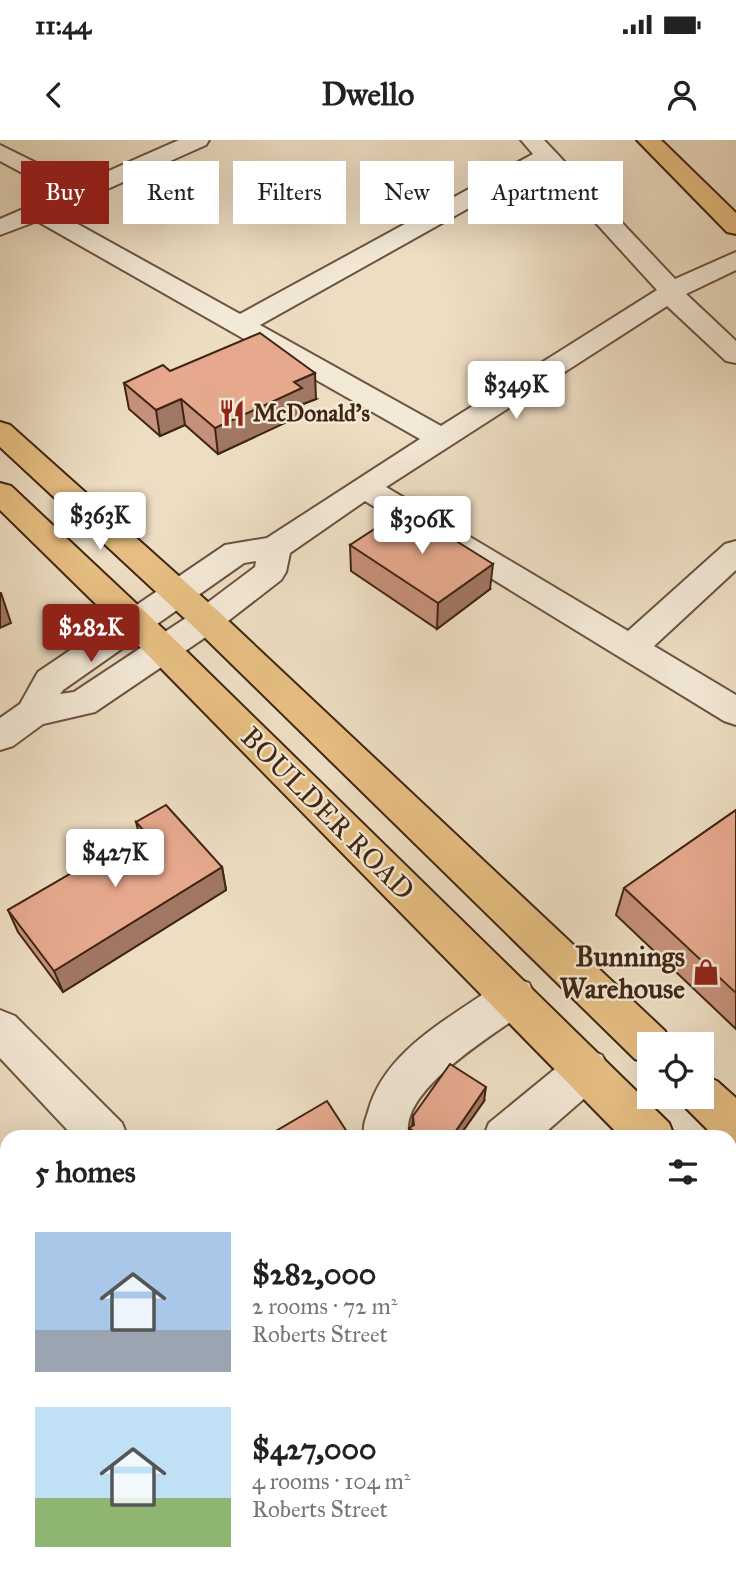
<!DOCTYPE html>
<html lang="en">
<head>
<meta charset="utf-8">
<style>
  :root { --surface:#fff; --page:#f6f6f6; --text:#222; --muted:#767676; --accent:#8f2418 }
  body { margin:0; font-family:"IM FELL Great Primer",serif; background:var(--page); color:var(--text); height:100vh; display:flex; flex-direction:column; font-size:26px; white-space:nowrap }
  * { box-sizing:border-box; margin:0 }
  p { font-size:23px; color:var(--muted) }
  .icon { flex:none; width:38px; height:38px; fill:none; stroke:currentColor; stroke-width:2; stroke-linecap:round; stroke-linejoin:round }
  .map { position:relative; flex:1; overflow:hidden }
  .panel { position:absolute; left:0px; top:990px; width:737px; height:450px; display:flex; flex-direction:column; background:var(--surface); border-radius:21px 21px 0 0; box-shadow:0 7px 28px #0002 }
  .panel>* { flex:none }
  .top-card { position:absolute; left:21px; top:21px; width:695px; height:63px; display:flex; gap:14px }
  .buttons { position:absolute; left:637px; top:892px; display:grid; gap:14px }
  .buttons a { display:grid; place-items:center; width:77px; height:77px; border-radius:0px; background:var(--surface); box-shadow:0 7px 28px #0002; font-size:35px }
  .price { position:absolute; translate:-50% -60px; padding:0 16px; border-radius:7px; background:#fff; color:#222; font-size:23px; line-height:46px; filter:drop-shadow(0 2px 4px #0008) }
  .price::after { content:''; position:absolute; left:50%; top:42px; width:21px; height:16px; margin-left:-10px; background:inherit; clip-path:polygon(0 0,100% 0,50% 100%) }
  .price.active { background:var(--accent); color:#fff }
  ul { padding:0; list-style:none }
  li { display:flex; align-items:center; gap:21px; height:175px; padding:0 35px }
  li span { display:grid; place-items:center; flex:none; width:196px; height:140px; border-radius:0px; color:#555 }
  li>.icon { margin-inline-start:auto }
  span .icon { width:84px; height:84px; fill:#fffc; stroke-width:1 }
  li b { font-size:30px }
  h2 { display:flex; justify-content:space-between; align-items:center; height:84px; padding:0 35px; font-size:30px }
  .tag { padding:0 24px; border-radius:0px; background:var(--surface); box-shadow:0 7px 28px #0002; font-size:24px; line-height:63px }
  .tag.active { background:var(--accent); color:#fff }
  .status { display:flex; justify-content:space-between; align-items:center; height:49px; padding:0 35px; background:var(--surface); direction:ltr }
  .status svg { height:19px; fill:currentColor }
  header { display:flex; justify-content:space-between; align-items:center; height:91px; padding:0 35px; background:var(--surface); font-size:32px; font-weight:700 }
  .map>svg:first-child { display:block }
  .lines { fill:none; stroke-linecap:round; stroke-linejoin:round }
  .minor-casing { stroke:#6b533f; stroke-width:4 }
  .major-casing { stroke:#402513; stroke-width:4 }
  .highway-casing { stroke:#402513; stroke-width:4 }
  .minor { fill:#f3e9d7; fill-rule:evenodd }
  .major { fill:#e6be81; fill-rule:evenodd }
  .highway { fill:#e6be81; fill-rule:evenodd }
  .wall { fill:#c6917a; stroke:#402513; stroke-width:2 }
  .shaded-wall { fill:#a17663; stroke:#402513; stroke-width:2 }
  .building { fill:#e6a98e; stroke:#402513; stroke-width:2 }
  .labels { text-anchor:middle; stroke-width:5; stroke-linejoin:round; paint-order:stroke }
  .far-poi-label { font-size:23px; font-weight:bold; fill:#402513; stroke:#f3e9d7; text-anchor:start }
  .street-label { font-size:28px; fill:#402513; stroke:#f3e9d7 }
  .poi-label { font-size:28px; font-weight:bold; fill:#402513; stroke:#f3e9d7; text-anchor:end }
</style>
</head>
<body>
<div class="status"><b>11:44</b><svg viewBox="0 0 49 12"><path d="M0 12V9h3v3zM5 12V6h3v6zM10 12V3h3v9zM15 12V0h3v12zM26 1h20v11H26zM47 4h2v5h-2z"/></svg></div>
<header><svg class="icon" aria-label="back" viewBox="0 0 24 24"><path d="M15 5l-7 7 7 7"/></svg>Dwello<svg class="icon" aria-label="person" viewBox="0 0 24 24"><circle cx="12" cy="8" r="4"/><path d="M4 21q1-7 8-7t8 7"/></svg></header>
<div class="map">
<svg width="736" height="1440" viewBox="0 0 736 1440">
  <rect width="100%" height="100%" fill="#edddc2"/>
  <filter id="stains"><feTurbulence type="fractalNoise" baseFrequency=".00286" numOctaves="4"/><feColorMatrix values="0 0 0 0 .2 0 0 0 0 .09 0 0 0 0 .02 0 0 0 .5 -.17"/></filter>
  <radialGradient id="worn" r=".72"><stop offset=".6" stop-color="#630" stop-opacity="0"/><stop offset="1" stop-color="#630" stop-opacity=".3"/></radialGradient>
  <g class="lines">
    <defs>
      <path id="minor" d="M179,0h30l-3,5 -150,67 184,102 293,-160 -12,-14h23l131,139 61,-27v18l-50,24 50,47v22l-10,-2 -59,-55 -281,181 242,144 97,-87 11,-3v29l-82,76 82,49v30l-12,-4 -359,-220 -75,52 -4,19 -5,8 -62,48 -124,84 -52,12 -30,22 -13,4v-32l20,-14 18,-32 187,-127 42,-7 153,-99 -383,-218 -37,14v-16l60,-26 -60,-32v-16l79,39zM544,26l113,124 -216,136 -181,-101zM256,421l-1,6 -60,45 -121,80 -14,2 3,-4 181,-127z
        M514,838l15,5 6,13 -6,13c-31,23 -136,84 -119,129h-45c-3,-10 0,-17 3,-26 16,-62 83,-94 131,-129z
        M0,870l15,6 107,107 6,15h-53l-75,-80z
        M587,909l15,6 7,14 -7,14 -63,55h-56l6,-15 83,-68z
        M509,1433h57l3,7h-57z"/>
      <path id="major" d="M0,282l10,3 209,187 446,419 6,14h-22v19l-14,-5 -440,-431 -195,-181z
        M0,343l11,3 164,154 494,483 6,15h-53l-471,-480 -151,-148z
        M702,935l15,6 19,17v50l-6,-2v-8h-14l-29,-29 -6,-12h21z
        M730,1054l6,2v50l-6,-2z"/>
      <path id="highway" d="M637,0h24l75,73v21l-9,-2z"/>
    </defs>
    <use href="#minor" class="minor-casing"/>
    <use href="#major" class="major-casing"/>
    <use href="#highway" class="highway-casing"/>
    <use href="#minor" class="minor"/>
    <use href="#major" class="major"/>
    <use href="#highway" class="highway"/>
  </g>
  <path class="wall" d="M170,231l146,28 -13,5 1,10 -86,40 -33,-29 -25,11 -31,-27 -5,-26z
    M350,405l140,44 -53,40 -86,-58z
    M736,670v219l-120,-114 8,-27z
    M136,682l86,45 4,23 -163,102 -45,-60 -10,-22 131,-76z
    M484,961l-26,37h-49v-10l3,-2 1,-10z"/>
  <path class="shaded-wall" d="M315,233l1,26 -13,5 1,10 -86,40 -3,-26 79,-46z
    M181,259l4,26 -25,11 -4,-26z
    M493,424l-3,25 -53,40 1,-26z
    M0,453h1l10,30 -11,5z
    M222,727l4,23 -163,102 -9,-21z
    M486,947l-2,14 -26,37h-7z"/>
  <path class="building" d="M260,193l55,40 -21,9 8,6 -87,40 -34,-29 -25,11 -32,-27 39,-18 7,6z
    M405,369l88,55 -55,39 -88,-58z
    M166,665l56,62 -168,104 -46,-61 136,-79 -8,-9z
    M736,670v183l-112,-105z
    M450,924l36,23 -35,51h-27l-15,-10 5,-3 -1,-9z
    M327,961l24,37h-87z
    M730,1173l6,7v19l-6,6z"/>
  <defs>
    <symbol id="restaurant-bare" viewBox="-9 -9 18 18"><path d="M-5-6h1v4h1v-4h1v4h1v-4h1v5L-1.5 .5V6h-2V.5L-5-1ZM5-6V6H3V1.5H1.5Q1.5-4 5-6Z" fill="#8f2418" stroke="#f3e9d7" stroke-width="2.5" paint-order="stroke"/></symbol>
    <symbol id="shop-bare" viewBox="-9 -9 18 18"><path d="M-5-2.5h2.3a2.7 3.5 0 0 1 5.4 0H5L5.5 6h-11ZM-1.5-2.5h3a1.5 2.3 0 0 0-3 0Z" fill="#8f2418" stroke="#f3e9d7" stroke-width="2.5" paint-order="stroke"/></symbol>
  </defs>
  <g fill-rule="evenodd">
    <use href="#restaurant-bare" x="213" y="254" width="38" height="38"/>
    <use href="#shop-bare" x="687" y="813" width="38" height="38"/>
  </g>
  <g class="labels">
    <g class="far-poi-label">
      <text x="253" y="281">McDonald's</text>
    </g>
    <g class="street-label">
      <text transform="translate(328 673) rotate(45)" y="10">BOULDER ROAD</text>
    </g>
    <g class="poi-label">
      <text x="685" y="826">Bunnings<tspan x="685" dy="32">Warehouse</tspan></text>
    </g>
  </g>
  <rect width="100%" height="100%" filter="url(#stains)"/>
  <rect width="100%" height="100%" fill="url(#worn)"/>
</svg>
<div class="buttons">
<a><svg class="icon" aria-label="locate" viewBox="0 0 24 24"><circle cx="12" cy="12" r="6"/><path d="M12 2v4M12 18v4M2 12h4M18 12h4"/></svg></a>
</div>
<b class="price" style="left:516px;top:281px">$349K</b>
<b class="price" style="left:100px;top:412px">$363K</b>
<b class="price" style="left:422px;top:416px">$306K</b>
<b class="price active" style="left:91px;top:524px">$282K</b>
<b class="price" style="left:115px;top:749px">$427K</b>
<div class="top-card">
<a class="tag active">Buy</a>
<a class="tag">Rent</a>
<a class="tag">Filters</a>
<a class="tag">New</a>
<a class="tag">Apartment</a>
</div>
<section class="panel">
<h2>5 homes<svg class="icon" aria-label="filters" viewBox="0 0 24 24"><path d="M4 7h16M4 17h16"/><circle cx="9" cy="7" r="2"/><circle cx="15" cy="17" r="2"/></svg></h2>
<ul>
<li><span style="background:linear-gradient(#a9c7e8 70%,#9aa5b1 0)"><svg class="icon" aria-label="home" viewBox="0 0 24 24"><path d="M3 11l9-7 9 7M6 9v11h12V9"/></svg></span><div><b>$282,000</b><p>2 rooms · 72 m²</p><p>Roberts Street</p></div></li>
<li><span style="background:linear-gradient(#bfe0f5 65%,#8fb573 0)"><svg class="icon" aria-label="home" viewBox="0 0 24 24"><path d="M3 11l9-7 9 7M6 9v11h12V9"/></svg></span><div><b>$427,000</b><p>4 rooms · 104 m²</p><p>Roberts Street</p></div></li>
</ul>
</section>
</div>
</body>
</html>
